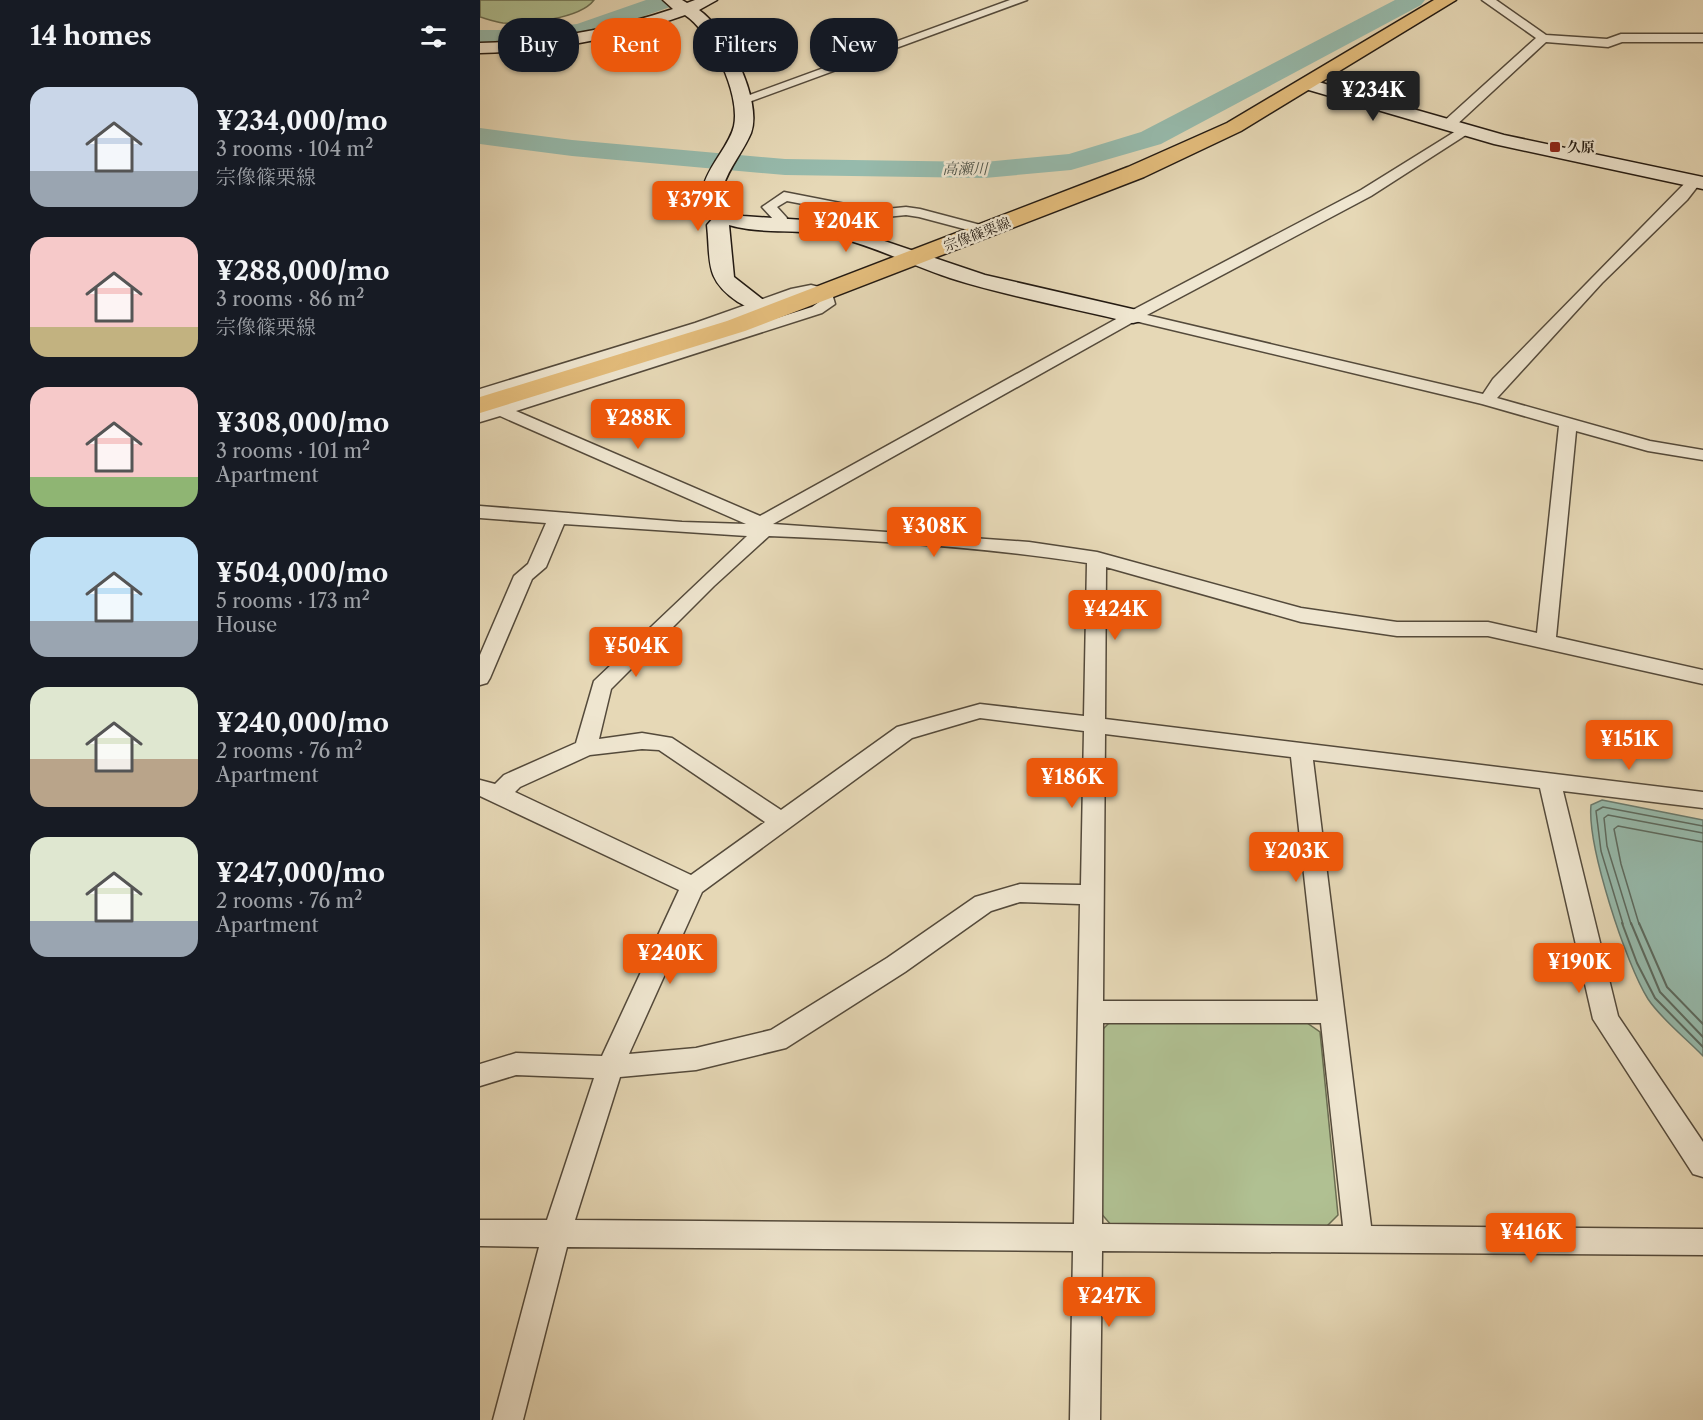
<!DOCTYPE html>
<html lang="en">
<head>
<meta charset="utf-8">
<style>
  :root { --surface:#171b24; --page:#20242c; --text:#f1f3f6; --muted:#9ea1a6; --accent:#ea580c }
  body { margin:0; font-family:"Libre Caslon Text","Noto Serif JP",serif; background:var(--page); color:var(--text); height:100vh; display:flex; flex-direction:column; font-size:22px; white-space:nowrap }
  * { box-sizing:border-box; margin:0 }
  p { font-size:20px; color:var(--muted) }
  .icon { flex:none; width:33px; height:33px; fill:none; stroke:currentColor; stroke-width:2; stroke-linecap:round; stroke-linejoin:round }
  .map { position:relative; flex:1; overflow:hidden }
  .sheet { display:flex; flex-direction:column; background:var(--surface); width:480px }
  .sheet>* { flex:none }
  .banner { position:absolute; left:18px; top:18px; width:570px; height:54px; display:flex; gap:12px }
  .price { position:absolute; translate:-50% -51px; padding:0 14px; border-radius:6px; background:var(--accent); color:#fff; font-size:20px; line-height:39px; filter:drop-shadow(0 2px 3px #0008) }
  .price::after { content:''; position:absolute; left:50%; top:36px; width:18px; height:14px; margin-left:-9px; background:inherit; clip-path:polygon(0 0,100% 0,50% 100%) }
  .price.current { background:#222; color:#fff }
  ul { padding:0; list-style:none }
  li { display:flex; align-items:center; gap:18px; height:150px; padding:0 30px }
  li span { display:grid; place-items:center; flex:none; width:168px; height:120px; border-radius:18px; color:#555 }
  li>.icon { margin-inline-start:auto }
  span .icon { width:72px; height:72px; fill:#fffc; stroke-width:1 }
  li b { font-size:26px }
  h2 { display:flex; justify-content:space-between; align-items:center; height:72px; padding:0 30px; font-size:26px }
  .chip { padding:0 21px; border-radius:24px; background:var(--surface); box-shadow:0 2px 4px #0004; font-size:21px; line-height:54px }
  .chip.current { background:var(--accent); color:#fff }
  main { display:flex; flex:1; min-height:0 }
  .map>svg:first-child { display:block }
  .green { fill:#b0c092; stroke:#6a6d52; stroke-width:1.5 }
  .water { fill:#96baac; stroke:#687a6e; stroke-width:1.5 }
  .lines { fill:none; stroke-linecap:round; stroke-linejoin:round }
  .shore-far1 { stroke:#5c6a5f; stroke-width:1.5 }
  .shore { stroke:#5c6a5f; stroke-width:2 }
  .river { fill:#96baac; fill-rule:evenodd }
  .street-casing { stroke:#544a3b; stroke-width:3 }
  .secondary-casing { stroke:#231a12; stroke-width:3 }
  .primary-casing { stroke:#231a12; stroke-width:3 }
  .street { fill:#efe6d0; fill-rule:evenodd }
  .secondary { fill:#efe6d0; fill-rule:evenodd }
  .primary { fill:#e3bc7b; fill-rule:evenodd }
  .poi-dot { fill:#8f2418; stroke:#efe6d0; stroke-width:2 }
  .labels { text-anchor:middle; stroke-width:5; stroke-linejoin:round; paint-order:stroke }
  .far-poi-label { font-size:14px; font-weight:bold; fill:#231a12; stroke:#efe6d0; text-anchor:start }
  .far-street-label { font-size:14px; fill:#231a12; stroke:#efe6d0 }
  .far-water-label { font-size:15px; font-style:italic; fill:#4b5248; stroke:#efe6d0 }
</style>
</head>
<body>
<main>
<section class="sheet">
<h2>14 homes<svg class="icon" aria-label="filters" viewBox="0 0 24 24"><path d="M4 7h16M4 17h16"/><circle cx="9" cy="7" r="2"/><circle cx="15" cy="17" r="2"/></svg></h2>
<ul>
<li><span style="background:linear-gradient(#c9d6e8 70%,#9aa5b1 0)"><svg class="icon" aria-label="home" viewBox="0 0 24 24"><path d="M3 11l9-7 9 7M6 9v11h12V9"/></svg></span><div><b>¥234,000/mo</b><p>3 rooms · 104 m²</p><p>宗像篠栗線</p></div></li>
<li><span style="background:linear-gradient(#f6c9c9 75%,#c2b280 0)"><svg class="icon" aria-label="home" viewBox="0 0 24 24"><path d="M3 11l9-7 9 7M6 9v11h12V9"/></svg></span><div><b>¥288,000/mo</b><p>3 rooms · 86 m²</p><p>宗像篠栗線</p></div></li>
<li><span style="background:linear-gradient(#f6c9c9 75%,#8fb573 0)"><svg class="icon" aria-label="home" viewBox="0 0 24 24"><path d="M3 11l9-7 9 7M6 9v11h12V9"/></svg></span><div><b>¥308,000/mo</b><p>3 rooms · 101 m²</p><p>Apartment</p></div></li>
<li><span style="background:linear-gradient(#bfe0f5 70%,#9aa5b1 0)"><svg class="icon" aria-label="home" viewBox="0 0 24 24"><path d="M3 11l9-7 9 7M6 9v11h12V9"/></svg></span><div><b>¥504,000/mo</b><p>5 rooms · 173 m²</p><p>House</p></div></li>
<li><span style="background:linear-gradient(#dfe7d0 60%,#b9a48a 0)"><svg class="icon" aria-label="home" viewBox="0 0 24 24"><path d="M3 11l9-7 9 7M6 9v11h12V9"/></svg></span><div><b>¥240,000/mo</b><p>2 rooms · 76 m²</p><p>Apartment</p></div></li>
<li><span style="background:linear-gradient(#dfe7d0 70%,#9aa5b1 0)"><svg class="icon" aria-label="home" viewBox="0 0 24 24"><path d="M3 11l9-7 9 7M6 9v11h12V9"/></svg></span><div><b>¥247,000/mo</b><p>2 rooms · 76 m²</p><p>Apartment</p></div></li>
</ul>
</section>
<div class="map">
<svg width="1223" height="1420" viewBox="0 0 1223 1420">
  <rect width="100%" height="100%" fill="#e6d8b6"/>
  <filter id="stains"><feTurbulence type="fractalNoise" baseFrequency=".00333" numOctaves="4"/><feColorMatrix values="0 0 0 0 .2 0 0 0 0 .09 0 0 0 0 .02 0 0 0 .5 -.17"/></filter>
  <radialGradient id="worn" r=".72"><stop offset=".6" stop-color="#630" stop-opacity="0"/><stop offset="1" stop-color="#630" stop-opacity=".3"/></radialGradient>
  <path class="green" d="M0,0h114c-14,19 -67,24 -91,23 -7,-1 -16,-4 -23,-6z
    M633,1019l194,4 13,9 18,183 -11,11h-215l-13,-15 3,-181z"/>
  <path class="water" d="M1122,800l101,20v236c-17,-18 -41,-36 -55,-57 -22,-35 -61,-153 -57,-194z"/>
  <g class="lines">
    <path class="shore-far1" d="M1143,924l-22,-73 -5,-40 7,-4 100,19
      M1151,924l-24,-78 -3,-28 4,-3 95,18
      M1159,924l-18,-60 -7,-35 4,-3 85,16"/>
    <path class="shore" d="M1142,923l15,40 18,35 48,49
      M1151,923l29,69 43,45
      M1159,923l28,64 36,37"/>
    <path class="river" d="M166,0h34l-4,5 -95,33 -60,6h-41v-14h41l56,-6z
      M915,0h30l-4,5 -260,139 -90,26 -86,8 -200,-3 -213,-19 -92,-12v-16l92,12 213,19 200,3 84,-8 72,-22z"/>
    <defs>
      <path id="street" d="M530,0h17l-281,103h-8l-2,-3z
        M1002,0h14l50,35 61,4 14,-5h82v8h-81l-14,5 -62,-5 -93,86h-10v-6l93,-84z
        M984,126l5,1v6l-98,63 -224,119 336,79 10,-15 196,-200h10l2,3 -14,18 -85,83 -105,115 153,43 53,9v10l-55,-9 -72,-20 -20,206 147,33v14l-215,-48h-91l-96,-14 -195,-55 -1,152 598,73v16l-140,-17 55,225 85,126v35l-10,-3 -100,-155 -53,-231 -227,-28 58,466 332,3v26l-601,-4 -2,169h-30l3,-169 -506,-4 -44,173h-30l46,-173 -59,-1v-26h67l47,-142 -78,-3 -36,11v-22l36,-11 86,3 77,-166 -199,-94v-16l15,4 9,-9 72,-32 18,-62 153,-145 -183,-12 -18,43 -14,12 -42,99 -3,5 -7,2v-30l34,-79 14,-12 18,-41 -66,-5v-12l202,16 64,2 -246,-108 -20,6v-11l332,-104 7,-5v-6h-20l-92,33 -227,70v-10l215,-66 96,-34 20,-4 20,5 4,14 -13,9 -306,98 244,105 367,-203 234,-123zM655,321l347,83 77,22 -22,207 -49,-11h-91l-96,-14 -204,-56 -68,-10 -256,-18zM289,536c106,4 213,11 318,27l-3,153 -104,-12 -83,23 -116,83 -109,-72 -30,-5 -43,6 12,-50 103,-103zM500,718l104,13 -3,154 -61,-1 -45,13 -88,61 -116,72 -75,18 -67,6 73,-162 210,-154zM625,734l186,23 27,244h-215zM162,749l17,1 106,72 -74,53 -176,-83 5,-5 70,-32zM540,902l60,2 -6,320 -499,-4 45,-143 76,-7 90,-22 119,-76 86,-61zM623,1023h218l22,203 -241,-2z
        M304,192l92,18 30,-3 14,2 72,19 2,3 -7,4 -68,-18 -13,-2 -30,3 -89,-17 -10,6 10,11 -3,10h-10l-1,-9 -11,-12z"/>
      <path id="secondary" d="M183,0h19l5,3 8,-3h22l-18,10c27,18 64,90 52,123 -8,19 -22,34 -28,54l4,19 16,10 76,5 18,4 148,50 156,36 3,5 -3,5 -8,2c-61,-15 -123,-26 -183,-45 -39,-13 -76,-32 -117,-42 -34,-8 -70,-1 -104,-11l5,52 37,29 -3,5c-13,3 -19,-3 -30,-9 -34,-23 -27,-40 -31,-77l7,-8c-32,-30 13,-61 20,-91 7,-32 -23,-94 -49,-111 -67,24 -134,36 -205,38v-10c67,-2 130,-13 193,-34z
        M828,79l196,56 199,42v12l-209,-45 -192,-56 -3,-4 3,-4z"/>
      <path id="primary" d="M954,0h22l-215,131 -97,46 -399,154 -265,82v-16l247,-76 401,-154 99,-44z"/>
    </defs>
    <use href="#street" class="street-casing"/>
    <use href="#secondary" class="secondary-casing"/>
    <use href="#primary" class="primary-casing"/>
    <use href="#street" class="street"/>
    <use href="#secondary" class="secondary"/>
    <use href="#primary" class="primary"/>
  </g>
  <rect class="poi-dot" x="1069" y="141" width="12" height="12" rx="3"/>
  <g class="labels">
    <g class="far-poi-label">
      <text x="1087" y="152">久原</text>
    </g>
    <g class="far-street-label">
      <text transform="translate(497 234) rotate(-21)" y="5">宗像篠栗線</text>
    </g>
    <g class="far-water-label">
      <text x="485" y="174">高瀬川</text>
    </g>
  </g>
  <rect width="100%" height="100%" filter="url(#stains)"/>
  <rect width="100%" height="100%" fill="url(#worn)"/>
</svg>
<b class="price current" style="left:893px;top:122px">¥234K</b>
<b class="price" style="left:218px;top:232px">¥379K</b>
<b class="price" style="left:366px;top:253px">¥204K</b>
<b class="price" style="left:158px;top:450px">¥288K</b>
<b class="price" style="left:454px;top:558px">¥308K</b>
<b class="price" style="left:635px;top:641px">¥424K</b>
<b class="price" style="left:156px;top:678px">¥504K</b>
<b class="price" style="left:1149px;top:771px">¥151K</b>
<b class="price" style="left:592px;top:809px">¥186K</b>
<b class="price" style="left:816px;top:883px">¥203K</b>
<b class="price" style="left:190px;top:985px">¥240K</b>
<b class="price" style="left:1099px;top:994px">¥190K</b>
<b class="price" style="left:1051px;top:1264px">¥416K</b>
<b class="price" style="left:629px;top:1328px">¥247K</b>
<div class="banner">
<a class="chip">Buy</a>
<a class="chip current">Rent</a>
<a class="chip">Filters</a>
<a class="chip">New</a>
</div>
</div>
</main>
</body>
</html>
